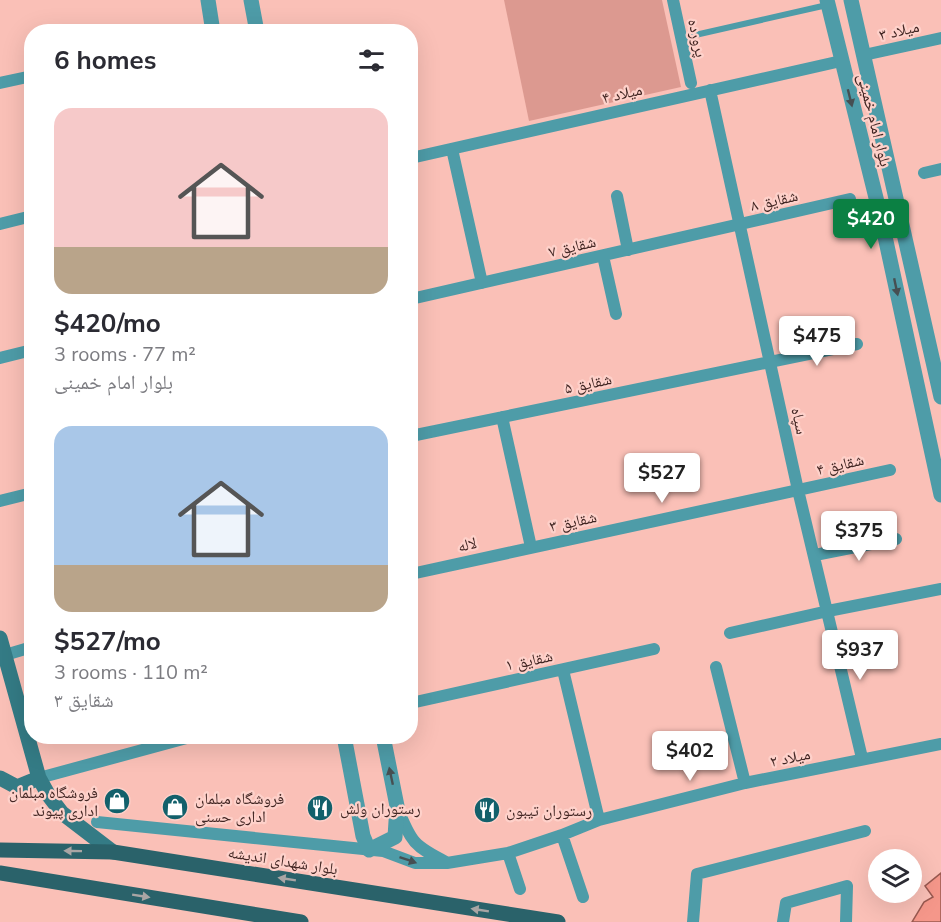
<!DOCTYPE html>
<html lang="en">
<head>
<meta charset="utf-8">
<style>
  :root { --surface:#fff; --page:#f7f7f7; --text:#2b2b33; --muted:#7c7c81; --accent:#0b8043 }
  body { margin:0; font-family:"Nunito Sans","Noto Naskh Arabic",sans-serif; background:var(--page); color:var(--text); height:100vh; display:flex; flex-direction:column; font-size:22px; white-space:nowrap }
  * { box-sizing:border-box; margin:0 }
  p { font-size:20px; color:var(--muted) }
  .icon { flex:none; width:33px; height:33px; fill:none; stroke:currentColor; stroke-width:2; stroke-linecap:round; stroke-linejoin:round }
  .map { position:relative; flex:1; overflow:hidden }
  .sheet { position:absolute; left:24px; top:24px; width:394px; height:720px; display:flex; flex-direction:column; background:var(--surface); border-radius:24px; box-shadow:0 6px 24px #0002 }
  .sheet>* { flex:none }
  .controls { position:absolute; left:868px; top:849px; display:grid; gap:12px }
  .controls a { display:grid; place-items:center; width:54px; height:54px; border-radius:50%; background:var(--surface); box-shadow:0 6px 24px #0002; font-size:30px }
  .price { position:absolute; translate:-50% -51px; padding:0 14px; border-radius:6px; background:#fff; color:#222; font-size:20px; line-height:39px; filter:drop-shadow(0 2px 3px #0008) }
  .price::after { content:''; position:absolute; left:50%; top:36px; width:18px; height:14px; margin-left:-9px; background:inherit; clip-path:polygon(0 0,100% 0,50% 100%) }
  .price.selected { background:var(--accent); color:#fff }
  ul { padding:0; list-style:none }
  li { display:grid; align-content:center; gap:12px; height:318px; padding:0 30px }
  li span { display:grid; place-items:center; height:186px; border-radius:18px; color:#555 }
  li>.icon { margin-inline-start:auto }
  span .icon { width:108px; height:108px; fill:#fffc; stroke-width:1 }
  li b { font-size:26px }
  h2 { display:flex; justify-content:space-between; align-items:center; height:72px; padding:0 30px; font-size:26px }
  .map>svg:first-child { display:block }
  .green { fill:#dc9990 }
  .building { fill:#f5978a; stroke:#995950; stroke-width:1.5 }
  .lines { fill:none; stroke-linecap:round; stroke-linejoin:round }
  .service { stroke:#4e9ca8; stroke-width:6 }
  .minor { stroke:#4e9ca8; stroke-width:12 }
  .tertiary { stroke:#4e9ca8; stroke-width:15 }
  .secondary { stroke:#347b85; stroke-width:15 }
  .primary { stroke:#2a626a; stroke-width:15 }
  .oneway { fill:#464f52 }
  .oneway2 { fill:#a9a5a4 }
  .labels { text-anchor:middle; stroke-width:4.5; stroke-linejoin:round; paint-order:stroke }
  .street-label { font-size:16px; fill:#422623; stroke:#fed1ca }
  .poi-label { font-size:16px; fill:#422623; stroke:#fed1ca; text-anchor:start }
</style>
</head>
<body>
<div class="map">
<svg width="941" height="922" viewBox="0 0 941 922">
  <rect width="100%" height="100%" fill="#fac0b7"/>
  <path class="green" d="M504,0h158l19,87 -152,34z"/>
  <path class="building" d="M941,873v49h-29l12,-20 9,-5 -8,-11z"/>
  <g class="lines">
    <path class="service" d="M682,38l145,-33"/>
    <path class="minor" d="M673,0l18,83
      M864,55l77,-17
      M0,83l32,-7
      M710,90l88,400 64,268
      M452,149l30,134
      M411,158l430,-97
      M924,173l17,-4
      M617,196l11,54
      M0,224l32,-8
      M603,256l13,58
      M411,299l439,-100
      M0,358l32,-8
      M502,417l29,130
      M411,436l446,-92
      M0,501l32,-8
      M815,555l81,-16
      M411,574l479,-104
      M730,633l98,-22 113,-22
      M5,655l27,-8
      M716,667l29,116
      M563,670l36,150
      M411,703l243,-54
      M39,778l155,-42
      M398,809c13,33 16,37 48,53
      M97,822l286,29 32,12h32l61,-10 54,-18 37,-15 146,-37 196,-39
      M562,835l21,62
      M508,853l12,36
      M693,922l4,-48 168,-43
      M783,922l3,-19 61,-17 -1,36"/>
    <path class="tertiary" d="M208,0l5,32
      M251,0l6,32
      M827,0l54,218 60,277
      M851,0l90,397
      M344,736l19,100 6,14 26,-13 2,-31 -14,-70"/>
    <path class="secondary" d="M0,638l39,140 10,18 13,17 51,39
      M0,778l17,9 22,-9"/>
    <path class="primary" d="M0,850l113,2 445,70
      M0,873l301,49"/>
  </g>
  <defs><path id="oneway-solid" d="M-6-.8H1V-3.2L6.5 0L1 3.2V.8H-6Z" transform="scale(1.5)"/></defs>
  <g class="oneway">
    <use href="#oneway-solid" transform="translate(850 98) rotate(76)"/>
    <use href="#oneway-solid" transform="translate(896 287) rotate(78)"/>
    <use href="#oneway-solid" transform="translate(391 776) rotate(-102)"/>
    <use href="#oneway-solid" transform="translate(408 860) rotate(19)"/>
  </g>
  <g class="oneway2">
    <use href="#oneway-solid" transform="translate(73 851) rotate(-179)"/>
    <use href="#oneway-solid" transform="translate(287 879) rotate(-171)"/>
    <use href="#oneway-solid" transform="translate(141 896) rotate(9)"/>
    <use href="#oneway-solid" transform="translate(480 910) rotate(-171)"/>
  </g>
  <defs>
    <symbol id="shop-disc" viewBox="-11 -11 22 22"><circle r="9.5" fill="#12606b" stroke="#fed1ca"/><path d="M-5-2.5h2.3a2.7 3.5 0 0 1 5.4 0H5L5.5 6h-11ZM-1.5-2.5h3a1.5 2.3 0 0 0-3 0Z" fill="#fff"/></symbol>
    <symbol id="restaurant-disc" viewBox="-11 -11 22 22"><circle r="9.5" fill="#12606b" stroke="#fed1ca"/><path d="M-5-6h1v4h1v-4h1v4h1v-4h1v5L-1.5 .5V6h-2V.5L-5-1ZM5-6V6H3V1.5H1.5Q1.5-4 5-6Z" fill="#fff"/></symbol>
  </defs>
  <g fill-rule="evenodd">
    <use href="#shop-disc" x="102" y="786" width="30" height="30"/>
    <use href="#shop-disc" x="160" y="792" width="30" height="30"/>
    <use href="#restaurant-disc" x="305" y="793" width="30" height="30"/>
    <use href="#restaurant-disc" x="472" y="795" width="30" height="30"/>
  </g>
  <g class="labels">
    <g class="street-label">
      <text transform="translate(899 30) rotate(-13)" y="6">میلاد ۳</text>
      <text transform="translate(698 38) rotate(78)" y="6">پرورده</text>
      <text transform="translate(622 93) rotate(-13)" y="6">میلاد ۴</text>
      <text transform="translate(875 120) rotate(76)" y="6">بلوار امام خمینی</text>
      <text transform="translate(774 200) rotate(-13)" y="6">شقایق ۸</text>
      <text transform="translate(572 246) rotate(-13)" y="6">شقایق ۷</text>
      <text transform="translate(588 383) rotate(-12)" y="6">شقایق ۵</text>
      <text transform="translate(800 421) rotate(78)" y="6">سپاه</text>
      <text transform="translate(840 464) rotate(-13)" y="6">شقایق ۴</text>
      <text transform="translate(573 521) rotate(-12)" y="6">شقایق ۳</text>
      <text transform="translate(467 544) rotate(-13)" y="6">لاله</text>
      <text transform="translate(529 660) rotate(-12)" y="6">شقایق ۱</text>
      <text transform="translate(790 757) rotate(-12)" y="6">میلاد ۲</text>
      <text transform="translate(283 860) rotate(9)" y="6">بلوار شهدای اندیشه</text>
    </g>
    <g class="poi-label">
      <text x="98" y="798" text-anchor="end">فروشگاه مبلمان<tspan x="98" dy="18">اداری پیوند</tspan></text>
      <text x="195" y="804">فروشگاه مبلمان<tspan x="195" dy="18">اداری حسنی</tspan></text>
      <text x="340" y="814">رستوران ولش</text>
      <text x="506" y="816">رستوران تیبون</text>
    </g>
  </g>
</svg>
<div class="controls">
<a><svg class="icon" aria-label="layers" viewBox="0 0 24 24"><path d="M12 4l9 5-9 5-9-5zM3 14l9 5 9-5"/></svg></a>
</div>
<b class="price selected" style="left:871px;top:250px">$420</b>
<b class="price" style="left:817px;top:367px">$475</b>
<b class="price" style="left:662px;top:504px">$527</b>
<b class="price" style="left:859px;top:562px">$375</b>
<b class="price" style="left:860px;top:681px">$937</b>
<b class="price" style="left:690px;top:782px">$402</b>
<section class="sheet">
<h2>6 homes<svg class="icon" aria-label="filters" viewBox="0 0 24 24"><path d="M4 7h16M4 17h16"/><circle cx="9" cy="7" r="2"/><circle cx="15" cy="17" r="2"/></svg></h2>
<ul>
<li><span style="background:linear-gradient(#f6c9c9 75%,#b9a48a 0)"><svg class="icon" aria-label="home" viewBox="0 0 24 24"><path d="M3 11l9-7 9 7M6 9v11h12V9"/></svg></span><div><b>$420/mo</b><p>3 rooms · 77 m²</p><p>بلوار امام خمینی</p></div></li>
<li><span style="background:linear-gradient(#a9c7e8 75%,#b9a48a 0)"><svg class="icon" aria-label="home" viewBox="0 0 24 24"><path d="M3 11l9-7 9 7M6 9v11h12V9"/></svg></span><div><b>$527/mo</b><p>3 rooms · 110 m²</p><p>شقایق ۳</p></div></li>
</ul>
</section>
</div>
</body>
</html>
